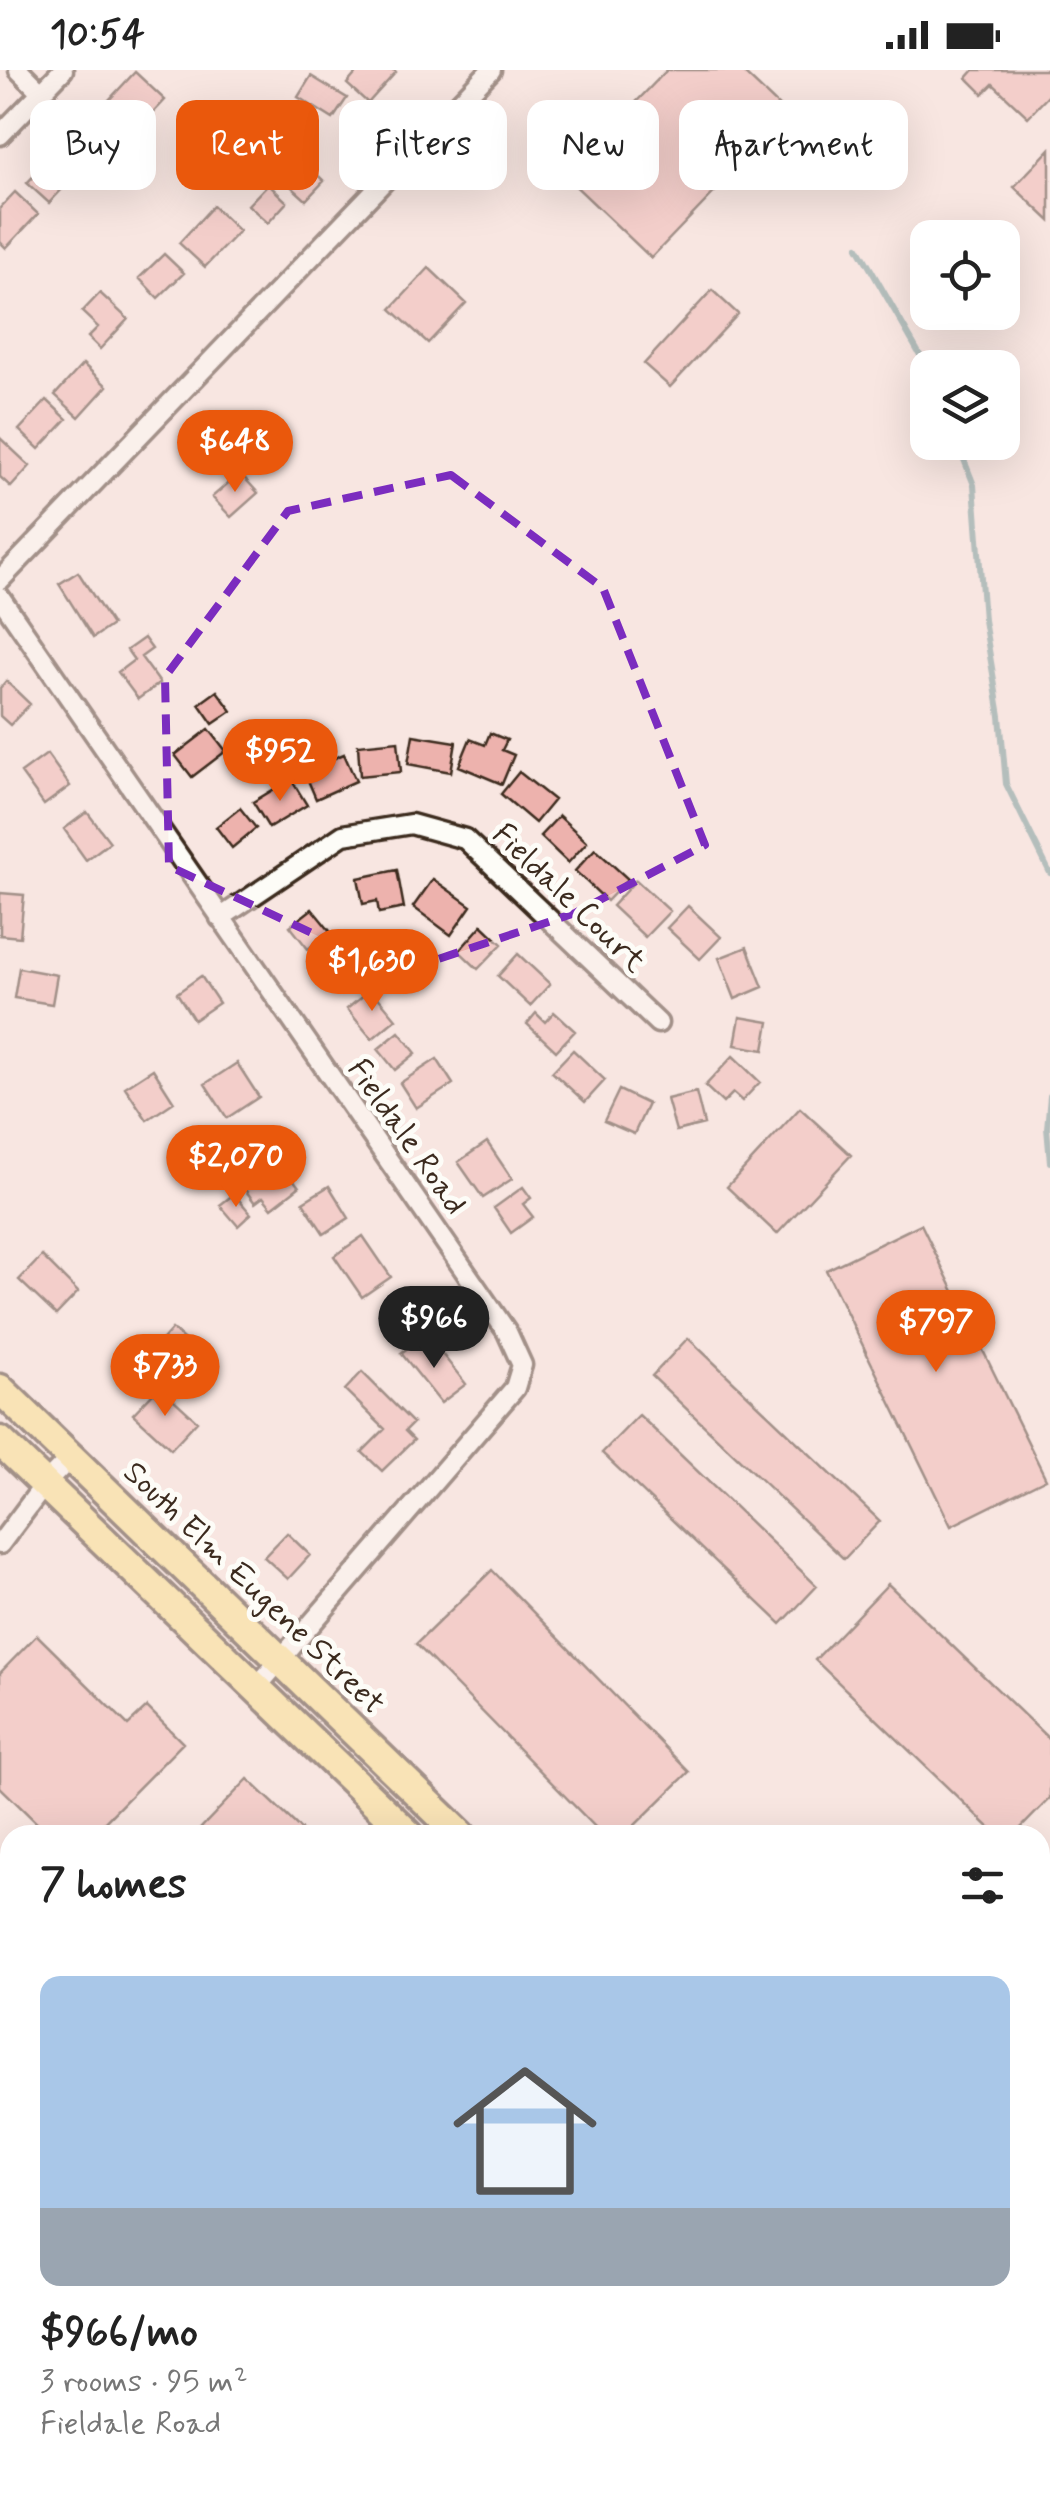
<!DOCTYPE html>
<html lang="en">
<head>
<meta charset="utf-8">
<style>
  :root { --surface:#fff; --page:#f2f2f2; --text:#222; --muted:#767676; --accent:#ea580c }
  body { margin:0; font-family:Mynerve,sans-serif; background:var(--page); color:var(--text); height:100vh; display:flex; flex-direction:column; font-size:38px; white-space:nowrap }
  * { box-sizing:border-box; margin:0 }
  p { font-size:32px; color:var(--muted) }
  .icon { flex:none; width:55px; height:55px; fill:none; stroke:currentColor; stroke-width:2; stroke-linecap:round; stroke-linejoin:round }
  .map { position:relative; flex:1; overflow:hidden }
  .panel { position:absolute; left:0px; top:1755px; width:1050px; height:670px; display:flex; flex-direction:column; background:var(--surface); border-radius:30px 30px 0 0; box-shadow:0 10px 40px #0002 }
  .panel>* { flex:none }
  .hud { position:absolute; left:30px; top:30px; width:990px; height:90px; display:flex; gap:20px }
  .tools { position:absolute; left:910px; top:150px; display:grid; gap:20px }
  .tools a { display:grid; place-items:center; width:110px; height:110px; border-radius:20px; background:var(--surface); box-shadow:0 10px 40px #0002; font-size:50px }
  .price { position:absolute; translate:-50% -85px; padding:0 22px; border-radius:35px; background:var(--accent); color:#fff; font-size:32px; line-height:65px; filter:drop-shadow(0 2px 5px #0008) }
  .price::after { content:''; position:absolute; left:50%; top:60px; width:30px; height:22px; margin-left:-15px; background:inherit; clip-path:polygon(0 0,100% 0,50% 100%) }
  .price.on { background:#222; color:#fff }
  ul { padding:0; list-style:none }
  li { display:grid; align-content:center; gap:20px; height:530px; padding:0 40px }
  li span { display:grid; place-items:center; height:310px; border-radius:20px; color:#555 }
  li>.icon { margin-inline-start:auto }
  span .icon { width:180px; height:180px; fill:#fffc; stroke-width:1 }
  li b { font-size:42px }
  h2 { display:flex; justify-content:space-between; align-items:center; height:120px; padding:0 40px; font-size:42px }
  .tag { padding:0 35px; border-radius:20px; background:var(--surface); box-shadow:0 10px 40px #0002; font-size:35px; line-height:90px }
  .tag.on { background:var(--accent); color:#fff }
  .status { display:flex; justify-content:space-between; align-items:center; height:70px; padding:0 50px; background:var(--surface); direction:ltr }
  .status svg { height:28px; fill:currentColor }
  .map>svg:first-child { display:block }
  .built { fill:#f5d6d1 }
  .green { fill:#c8d589; stroke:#828054; stroke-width:2.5 }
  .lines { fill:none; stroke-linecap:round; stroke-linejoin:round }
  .stream { stroke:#648f8e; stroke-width:6 }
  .building { fill:#edb2ad; stroke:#3b2a1e; stroke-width:2.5 }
  .minor-casing { stroke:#3b2a1e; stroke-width:25 }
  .secondary-casing { stroke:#3b2a1e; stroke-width:32 }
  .primary-casing { stroke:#3b2a1e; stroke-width:35 }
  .minor { stroke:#fdfcf7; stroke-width:18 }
  .secondary { stroke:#fdfcf7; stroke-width:25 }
  .primary { stroke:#fae180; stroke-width:28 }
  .marked { fill:none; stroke:#7b2cbf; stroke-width:8; stroke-dasharray:20 12; stroke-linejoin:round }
  .labels { text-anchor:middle; stroke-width:10; stroke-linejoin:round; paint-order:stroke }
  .street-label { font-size:32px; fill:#3b2a1e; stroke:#fdfcf7 }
</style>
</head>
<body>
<div class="status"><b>10:54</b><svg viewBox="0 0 49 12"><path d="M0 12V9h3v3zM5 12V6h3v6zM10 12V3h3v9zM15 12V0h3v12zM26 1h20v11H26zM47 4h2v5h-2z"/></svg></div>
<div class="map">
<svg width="1050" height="2425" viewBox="0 0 1050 2425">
  <rect width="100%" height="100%" fill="#f8e6e1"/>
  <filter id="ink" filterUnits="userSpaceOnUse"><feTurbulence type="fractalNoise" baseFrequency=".01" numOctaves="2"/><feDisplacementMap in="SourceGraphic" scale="20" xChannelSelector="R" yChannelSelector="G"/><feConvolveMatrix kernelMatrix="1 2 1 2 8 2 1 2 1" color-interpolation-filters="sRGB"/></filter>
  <g filter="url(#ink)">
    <path class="built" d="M590,2415h289l-2,10h-297z"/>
    <path class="green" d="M879,2415h132l-9,10h-125z"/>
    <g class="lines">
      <path class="stream" d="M858,177l70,122
        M957,372l17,43 10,135 16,96 6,68 44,89
        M1050,1026l-3,32 3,34
        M1040,2201l10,-11
        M908,2425l2,-10"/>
    </g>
    <path class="building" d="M359,0h35l2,2 -28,31 -21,-19z
      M667,0h74l40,38 -63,65 8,7 -75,78 -86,-82z
      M974,0h76v24l-22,23 -35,-33 -10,10 -16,-16z
      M135,2l30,28 -26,28 -30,-28z
      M311,6l36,22 -14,21 -35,-22z
      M97,37l22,20 -29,31 -11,-9 10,-11 -11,-10z
      M1050,79v72l-36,-34z
      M57,81l22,20 -30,32 -22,-20z
      M303,91l21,20 -18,19 -22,-20z
      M268,114l19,18 -19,21 -20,-18z
      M15,122l23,22 -32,34 -6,-6v-34z
      M213,136l26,25 -34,36 -26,-24z
      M164,184l20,19 -26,25 -19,-20z
      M429,198l37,35 -38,40 -37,-34z
      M712,220l26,24 -68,73 -26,-23z
      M100,223l28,26 -28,30 -12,-12 10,-10 -16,-15z
      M83,294l24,22 -28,31 -24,-22z
      M47,330l20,19 -28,30 -20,-19z
      M0,368l30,28 -19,21 -11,-10z
      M240,403l18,20 -27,24 -19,-20z
      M78,502l34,53 -19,13 -34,-54z
      M144,568l8,11 -11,8 19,26 -22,16 -20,-27 16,-12 -7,-10z
      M6,611l24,23 -20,21 -10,-9v-28z
      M217,621l15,20 -19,13 -14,-20z
      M209,659l17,22 -34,26 -17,-22z
      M490,663l17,7 -5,10 12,5 -12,29 -43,-18 11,-27 15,6z
      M413,665l43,7 -5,30 -43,-8z
      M398,671l3,31 -41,4 -2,-31z
      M47,684l23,32 -26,19 -23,-32z
      M344,684l12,27 -40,18 -12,-28z
      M519,702l35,28 -19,23 -34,-29z
      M291,709l16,26 -38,23 -16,-26z
      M240,738l16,20 -24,20 -16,-21z
      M87,742l23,30 -24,18 -22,-31z
      M559,746l28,26 -19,21 -28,-27z
      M595,779l33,30 -21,22 -32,-30z
      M397,800l7,38 -25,5 -2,-12 -14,3 -5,-26z
      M433,809l38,27 -20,29 -38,-28z
      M636,810l34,31 -25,26 -33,-31z
      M0,823l24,2 -4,42 -20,-2z
      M688,836l33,31 -21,22 -33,-31z
      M312,839l18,22 -22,18 -18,-23z
      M482,855l20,19 -24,25 -19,-18z
      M747,877l16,40 -28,12 -16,-41z
      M518,884l32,30 -20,22 -32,-30z
      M350,887l13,22 -23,13 -12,-21z
      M19,898l38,7 -5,29 -38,-6z
      M201,906l18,27 -25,17 -17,-27z
      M371,919l25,30 -24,20 -25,-30z
      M554,942l21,19 -19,20 -29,-27 9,-11 9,9z
      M740,947l29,5 -5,28 -29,-5z
      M399,962l17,21 -21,17 -17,-21z
      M573,980l32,30 -20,22 -33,-30z
      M733,986l27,26 -18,19 -9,-8 -10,10 -18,-17z
      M437,989l16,25 -37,24 -16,-25z
      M237,993l22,34 -32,21 -22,-34z
      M153,999l21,33 -27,18 -22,-33z
      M619,1020l29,14 -14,30 -30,-13z
      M696,1022l8,32 -28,7 -9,-32z
      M800,1038l51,47 -74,79 -50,-47z
      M275,1061l19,26 -11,8 16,22 -27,21 -9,-11 -8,6 -27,-36z
      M487,1072l25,37 -29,19 -25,-36z
      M329,1116l20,32 -25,16 -21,-32z
      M523,1117l8,11 -8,6 10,13 -22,16 -17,-25z
      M234,1124l17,20 -13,12 -18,-21z
      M921,1154l125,255 -95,47 -125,-256z
      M363,1166l28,41 -29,20 -28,-41z
      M42,1186l36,36 -22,23 -37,-35z
      M172,1259l17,15 -16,17 -16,-15z
      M688,1268l192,183 -36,38 -192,-183z
      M417,1271l8,10 9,-7 32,40 -25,19 -40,-50z
      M362,1302l51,51 -8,8 9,9 -32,31 -20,-19 23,-23 -40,-39z
      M154,1322l14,13 5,-6 24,22 -26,28 -38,-35z
      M639,1345l178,171 -36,38 -179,-171z
      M287,1463l23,22 -22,24 -24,-22z
      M492,1500l197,202 -64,63h-22l-187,-191z
      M888,1514l162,156v58l-36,37h-17l-182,-175z
      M37,1565l91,90 19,-18 36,36 -91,92h-43l-49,-48v-114z
      M248,1709l59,56h-101l-6,-6z
      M1040,2003l10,10v59l-10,10z
      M10,2314v37l-10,-9v-18z
      M261,2415h39l10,10h-58z
      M374,2415h93l-10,10 -13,-9 -8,9h-52z
      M689,2415h100l-6,7 3,3h-92l-8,-8z"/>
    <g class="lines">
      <defs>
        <path id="minor" d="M19,0l22,22
          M0,65l63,-65
          M0,510l491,-510
          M0,527l507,735 15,33 -7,23 -260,301
          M220,848l123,-83 68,-11 54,15 193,184
          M0,1474l45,-60 25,-26
          M0,2258l10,-10"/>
        <path id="secondary" d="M1040,1915l10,-10
          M541,2425l10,-10"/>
        <path id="primary" d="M0,1319l461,446
          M0,1371l409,394
          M1040,2323l10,10
          M1040,2372l10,9"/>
      </defs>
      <use href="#minor" class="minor-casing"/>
      <use href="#secondary" class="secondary-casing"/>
      <use href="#primary" class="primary-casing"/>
      <use href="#minor" class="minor"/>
      <use href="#secondary" class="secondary"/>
      <use href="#primary" class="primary"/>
    </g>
  </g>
  <path d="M0 0H1050V2425H0ZM451,405l152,113 102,257 -130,68 -178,60 -228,-107 -4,-189 123,-166z" fill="#f8e6e1" fill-opacity=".55" fill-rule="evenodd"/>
  <path class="marked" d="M451,405l152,113 102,257 -130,68 -178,60 -228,-107 -4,-189 123,-166z"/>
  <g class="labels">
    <g class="street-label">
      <text transform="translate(570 827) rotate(44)" y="11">Fieldale Court</text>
      <text transform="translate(408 1066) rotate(55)" y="11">Fieldale Road</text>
      <text transform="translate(255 1517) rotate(44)" y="11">South Elm Eugene Street</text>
    </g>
  </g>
</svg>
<div class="tools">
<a><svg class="icon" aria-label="locate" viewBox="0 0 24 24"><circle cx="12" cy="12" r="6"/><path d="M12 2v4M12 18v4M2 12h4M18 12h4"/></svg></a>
<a><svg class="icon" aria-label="layers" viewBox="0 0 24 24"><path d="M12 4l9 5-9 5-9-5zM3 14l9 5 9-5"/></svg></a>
</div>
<b class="price" style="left:235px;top:425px">$648</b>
<b class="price" style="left:280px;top:734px">$952</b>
<b class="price" style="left:372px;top:944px">$1,630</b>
<b class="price" style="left:236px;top:1140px">$2,070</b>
<b class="price on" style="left:434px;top:1301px">$966</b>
<b class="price" style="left:936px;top:1305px">$797</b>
<b class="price" style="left:165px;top:1349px">$733</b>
<div class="hud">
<a class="tag">Buy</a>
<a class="tag on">Rent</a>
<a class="tag">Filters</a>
<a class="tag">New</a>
<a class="tag">Apartment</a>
</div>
<section class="panel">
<h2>7 homes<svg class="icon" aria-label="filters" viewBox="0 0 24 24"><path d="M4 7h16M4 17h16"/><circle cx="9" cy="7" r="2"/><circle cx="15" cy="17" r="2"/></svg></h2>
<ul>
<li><span style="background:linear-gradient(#a9c7e8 75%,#9aa5b1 0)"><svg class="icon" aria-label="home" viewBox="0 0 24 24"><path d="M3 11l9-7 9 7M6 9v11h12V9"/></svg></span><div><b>$966/mo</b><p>3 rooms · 95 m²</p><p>Fieldale Road</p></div></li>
</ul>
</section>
</div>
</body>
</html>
